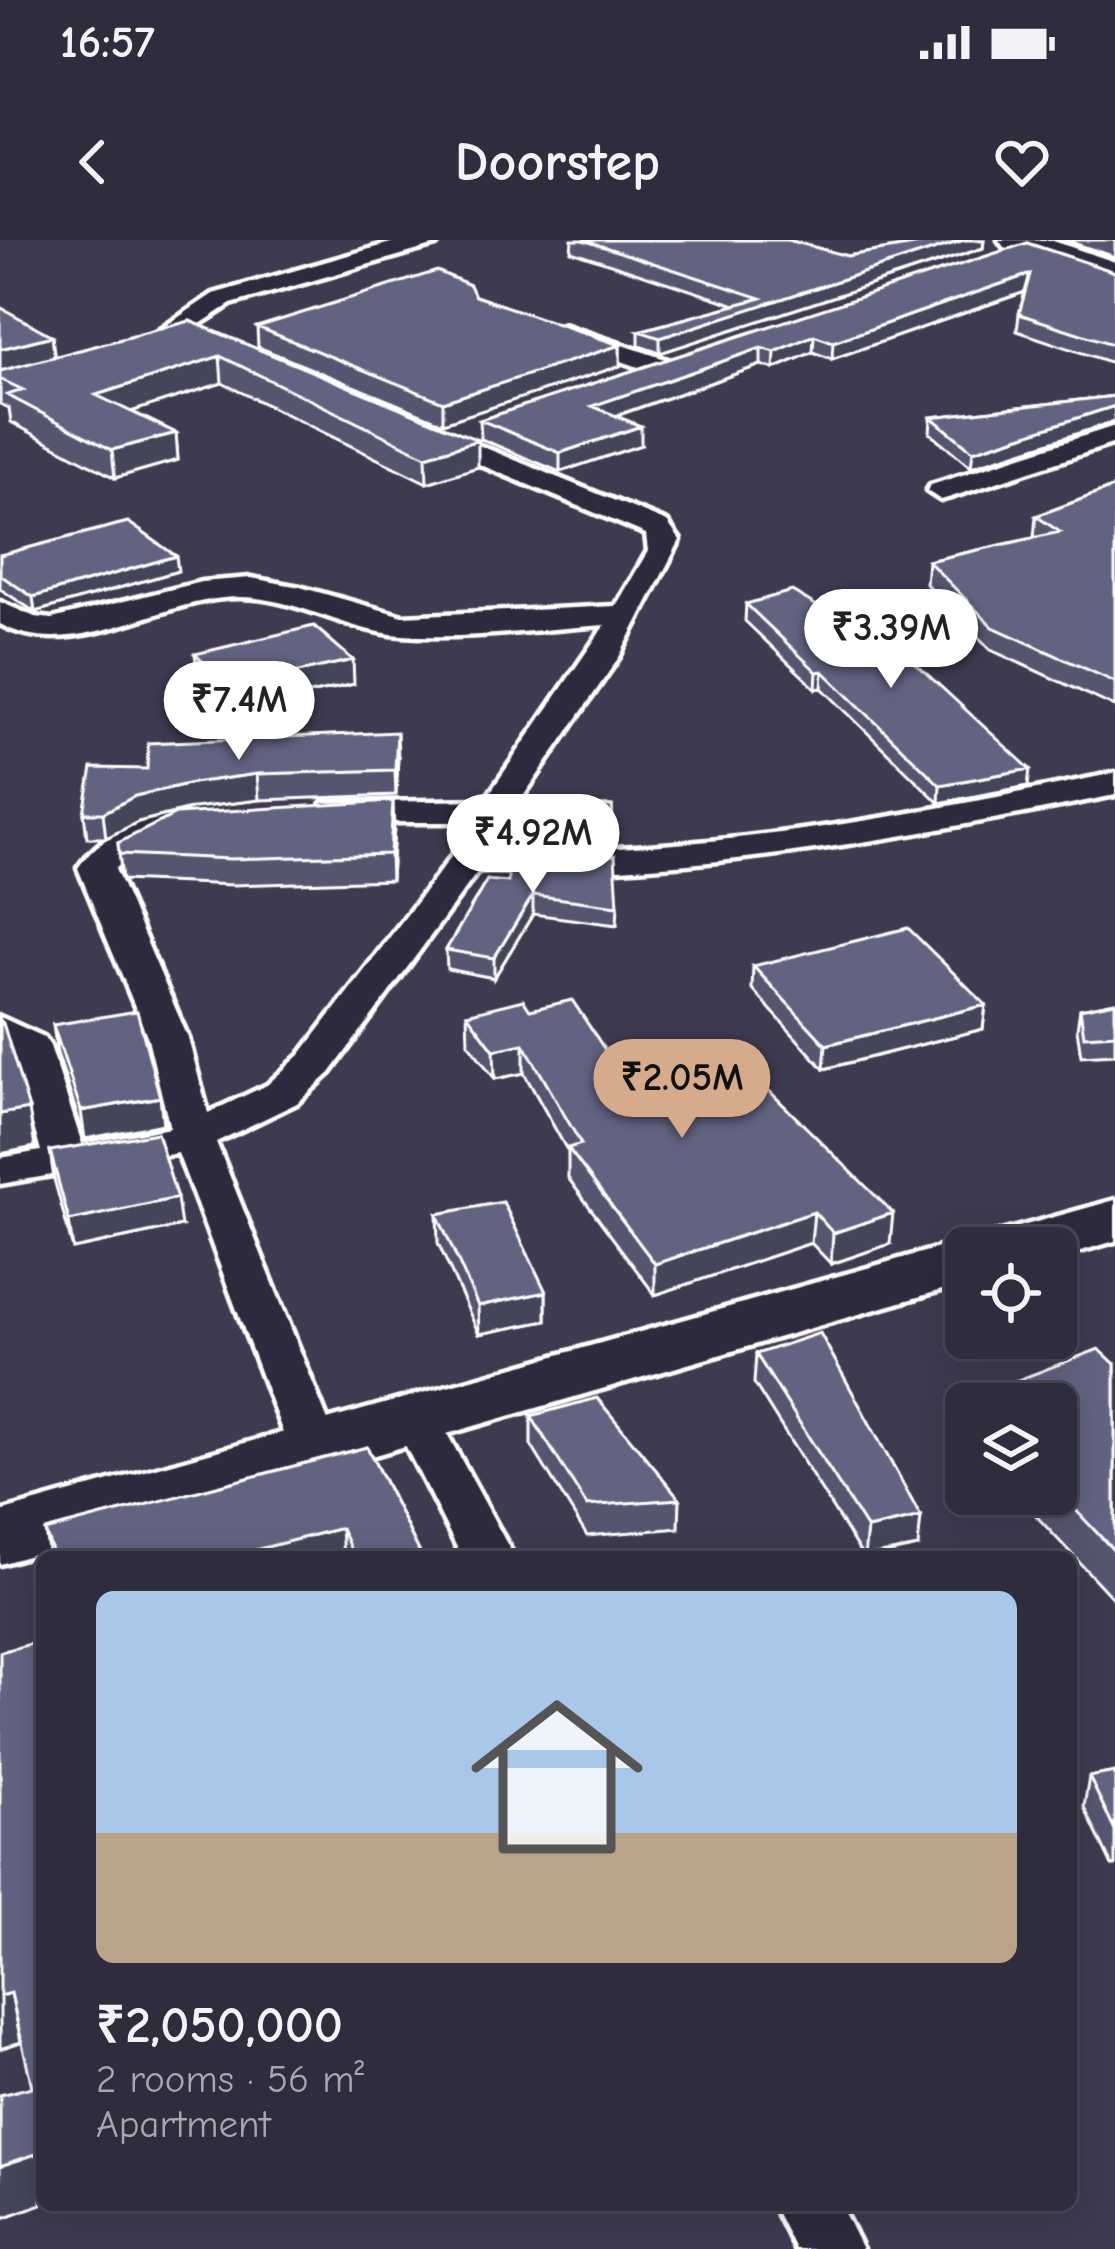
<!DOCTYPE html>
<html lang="en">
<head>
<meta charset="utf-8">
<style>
  :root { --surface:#2e2c3d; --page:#363444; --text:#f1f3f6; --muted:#a7a7b0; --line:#494857; --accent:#d6ab8b }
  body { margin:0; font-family:"Comic Neue",sans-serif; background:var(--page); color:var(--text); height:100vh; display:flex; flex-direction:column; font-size:45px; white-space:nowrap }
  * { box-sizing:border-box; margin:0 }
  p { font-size:39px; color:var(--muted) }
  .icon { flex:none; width:66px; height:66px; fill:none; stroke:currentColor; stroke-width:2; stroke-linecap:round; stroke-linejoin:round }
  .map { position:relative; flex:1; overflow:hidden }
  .panel { position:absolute; left:36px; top:1311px; width:1041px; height:660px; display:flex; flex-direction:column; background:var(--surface); border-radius:18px; box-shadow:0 6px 30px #0003,0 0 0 3px var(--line) }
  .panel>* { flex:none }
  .buttons { position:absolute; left:945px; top:987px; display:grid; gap:24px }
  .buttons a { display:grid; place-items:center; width:132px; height:132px; border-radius:18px; background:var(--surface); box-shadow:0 6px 30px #0003,0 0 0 3px var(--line); font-size:60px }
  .price { position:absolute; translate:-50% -102px; padding:0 27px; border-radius:42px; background:#fff; color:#222; font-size:39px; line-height:78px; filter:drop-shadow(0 3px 6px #0008) }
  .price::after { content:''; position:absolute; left:50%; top:72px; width:36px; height:27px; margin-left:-18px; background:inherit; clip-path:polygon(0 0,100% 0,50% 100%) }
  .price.active { background:var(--accent); color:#111 }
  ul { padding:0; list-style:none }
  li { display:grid; align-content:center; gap:24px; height:636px; padding:0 60px }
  li span { display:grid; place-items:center; height:372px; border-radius:18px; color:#555 }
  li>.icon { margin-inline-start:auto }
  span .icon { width:216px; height:216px; fill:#fffc; stroke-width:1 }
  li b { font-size:51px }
  .status { display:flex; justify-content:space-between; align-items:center; height:84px; padding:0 60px; background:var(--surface); direction:ltr }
  .status svg { height:33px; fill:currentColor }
  header { display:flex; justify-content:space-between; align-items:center; height:156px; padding:0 60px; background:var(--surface); font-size:54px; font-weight:800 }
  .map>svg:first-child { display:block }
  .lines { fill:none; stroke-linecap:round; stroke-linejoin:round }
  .street-casing { stroke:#fff; stroke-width:9 }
  .secondary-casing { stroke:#fff; stroke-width:9 }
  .street { fill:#2f2a3d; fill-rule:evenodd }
  .secondary { fill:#2f2a3d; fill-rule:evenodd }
  .wall { fill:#54556f; stroke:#fff; stroke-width:3 }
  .shaded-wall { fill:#45455a; stroke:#fff; stroke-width:3 }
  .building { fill:#626381; stroke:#fff; stroke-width:3 }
</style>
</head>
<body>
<div class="status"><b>16:57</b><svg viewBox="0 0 49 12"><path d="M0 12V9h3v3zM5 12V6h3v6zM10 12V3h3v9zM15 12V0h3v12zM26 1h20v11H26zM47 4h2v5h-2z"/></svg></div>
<header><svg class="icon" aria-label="back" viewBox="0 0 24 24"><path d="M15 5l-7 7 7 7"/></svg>Doorstep<svg class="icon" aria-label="heart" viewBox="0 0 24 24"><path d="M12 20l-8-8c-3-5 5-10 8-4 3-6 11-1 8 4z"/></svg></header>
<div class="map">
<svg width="1115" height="2009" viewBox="0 0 1115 2009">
  <rect width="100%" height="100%" fill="#3e3b51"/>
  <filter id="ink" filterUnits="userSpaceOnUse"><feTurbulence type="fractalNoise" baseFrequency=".00833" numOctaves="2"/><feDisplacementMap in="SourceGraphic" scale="24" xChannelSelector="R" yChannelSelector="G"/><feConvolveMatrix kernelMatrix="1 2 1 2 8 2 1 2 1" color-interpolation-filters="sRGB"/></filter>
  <g filter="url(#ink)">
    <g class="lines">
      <defs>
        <path id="street" d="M401,0h39l-4,5 -205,59 -85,55 -9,3 -13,-8 89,-60z
          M563,85l108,36 4,6 -13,8 -108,-37 -4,-5z
          M424,183l243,99 13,18 -61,117 -106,154 -21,39c211,5 417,-34 623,-77v22c-211,43 -420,82 -637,76l-148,202 -33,30 -81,39 122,304 -8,12 -17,5 -17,-5 -8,-12 -110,-293 -178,31v-26l41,-7 -29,-99 -12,-6v-29l44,20 6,9 32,98 88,-16 -22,-90 -70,-170c21,-31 70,-61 109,-52l5,8c-11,14 -56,24 -77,45l73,169 20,75 59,-28 33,-30 151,-198 20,-35h-135l-13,-3 -5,-8 5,-8 162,-3 120,-175c-66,4 -137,15 -203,10 -62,-4 -115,-45 -179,-37 -71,7 -154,64 -223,26v-22l35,15 17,2 149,-37 50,-4 49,9 103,29 213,-10 32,-55 -2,-17 -232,-97 -4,-6z
          M1115,186v17l-164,54 -10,3 -14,-9 4,-6z
          M415,1161l17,5 82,151h-52l-71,-140 7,-11z
          M773,1965h67l22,44h-67z"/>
        <path id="secondary" d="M999,0h51l65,22v23l-111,-38z
          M1115,960v41l-59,17v-10h-90v35l-966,281v-52l942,-265 24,-6 19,5 9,-12z"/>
      </defs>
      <use href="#street" class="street-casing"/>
      <use href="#secondary" class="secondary-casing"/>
      <use href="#street" class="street"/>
      <use href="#secondary" class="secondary"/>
    </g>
    <path class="wall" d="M572,0h216l59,16 98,-16h39l-1,8 -323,105 -21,-7v-15l97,-26 -165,-54z
      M1064,0h51v17z
      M1027,3l88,29v92l-98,-33 2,-17 6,-22 -193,67 -19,-7 -39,17 -13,-4 -145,51 25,29 -81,27 -79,-33 -1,-19z
      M475,56l145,49v21l-177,57 -185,-76 -1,-20z
      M0,67l54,50 136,-36 288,146 -51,16 -205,-100 -91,28 45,22 2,27 -63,18 -104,-56 -2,-14 -9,-4z
      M1115,156v27l-1,-1 -143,45 -41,-34 1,-16z
      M1115,247v220l-124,-57 -65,-66 2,-23 106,-23 2,-22z
      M0,315l178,16 -143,41 -35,-23z
      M746,364l282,182 -89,17 -117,-115 -6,1 -71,-68z
      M195,414l159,30 -122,27 -34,-33z
      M398,517l-2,38 -137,5 -65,8 -56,14 -32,16h-19l-3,-25 63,-44z
      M509,566h103l1,37 -104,2z
      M394,586l-3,54 -158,5 -111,-5 -4,-37z
      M487,640l131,26 -1,19 -84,-11 -39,64 -47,-9 -1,-19z
      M753,726l233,39 -3,24 -159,40 -72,-80z
      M1115,762v52l-34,2 -4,-27 3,-20z
      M530,770l103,82 257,152 -59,20 -20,-21 -156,52 -87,-117v-26l-44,-79 -29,6 -27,-36 -1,-29z
      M53,785l110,99 -78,15 -28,-86z
      M50,911l131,75 -108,23 -19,-70z
      M437,974l109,78v29l-67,13 -41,-91z
      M756,1114l162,193 -46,10h-9l-109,-174z
      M1115,1124v237l-99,-107h40v-90h-86l1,-6z
      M531,1176l149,83 -1,29 -92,8 -56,-91z
      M367,1207l55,110h-373l-4,-26z
      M1115,1532v94h-3l-28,-59 5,-30z"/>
    <path class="shaded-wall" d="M964,0h20l-1,8 -323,105v-15z
      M1030,34l-2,17 -196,68 1,-17z
      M814,95l-1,17 -39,17 1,-17z
      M52,96l3,26 -55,14v-27z
      M620,105v21l-177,57v-21z
      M761,108v17l-169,59v-18z
      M220,116l2,27 -123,39 -3,-27z
      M1115,166l-1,16 -143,45 2,-16z
      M641,186v19l-81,27v-19z
      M176,193l2,27 -63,18 -3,-28z
      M478,200v27l-51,16 -1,-27z
      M176,316l2,15 -143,41 -2,-15z
      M353,420l1,24 -122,27 -2,-24z
      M823,431l-1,17 -6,1 1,-17z
      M397,492l1,25 -2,38 -1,-25z
      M1030,529l-2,17 -89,17 1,-18z
      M257,534l2,26 -65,8 -56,14 -32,16 -3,-25 32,-17 57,-13z
      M393,561l1,25 -3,54 -1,-26z
      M533,655v19l-39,64v-20z
      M986,765l-3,24 -159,40 2,-24z
      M524,804v29l-29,6 -1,-29z
      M160,857l3,27 -78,15 -4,-28z
      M29,869l6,38 -35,7v-40z
      M177,958l4,28 -108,23 -4,-28z
      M814,972l-3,31 -156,52v-31z
      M893,973l-3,31 -59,20 2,-31z
      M546,1052v29l-67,13 -1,-28z
      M921,1277l-3,30 -54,10 3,-28z
      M341,1288l2,29h-116z
      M11,1753l10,49 -21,7v-53z
      M42,1912v52l-42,15v-53z"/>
    <path class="building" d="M583,0h205l59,16 98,-16h19l-304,98 -21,-7 122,-33z
      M1027,3l88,29v73l-96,-31 11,-40 -197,68 -19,-7 -39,17 -14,-4 -169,58 49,20 -81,27 -80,-33z
      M437,31l33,14 5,11 145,49 -177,57 -186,-75z
      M0,67l52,29 -52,13z
      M190,81l288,119 -52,16 -206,-100 -124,39 80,38 -64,17 -105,-55 16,-5 -23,-11v-8z
      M1115,156v10l-142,45 -42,-34z
      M1115,247v195l-122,-55 -65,-66 132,-29 -24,-16z
      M128,282l48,34 -143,41 -33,-22v-20z
      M792,351l63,38 20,-3 155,143 -90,16 -117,-114 -6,1 -71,-68z
      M314,386l39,34 -123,27 -35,-33z
      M397,492l-2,38 -138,4 -65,9 -57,13 -32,17h-19l8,-45 55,1 1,-26z
      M393,561l-3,53 -159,5 -112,-5 -1,-11 58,-29z
      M509,566h103l1,12 -105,2z
      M615,615l3,51 -85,-11 -39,63 -48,-8 41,-70 21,2v-25z
      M908,688l78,77 -160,40 -73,-79z
      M523,760l7,10 42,-10 61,92 106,-31 154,152 -60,20 -19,-21 -159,52 -87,-116 13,-4 -57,-100 -30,6 -27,-36z
      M1115,762v32l-31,2 -4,-27z
      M137,771l23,86 -79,14 -28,-86z
      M0,780l3,3 26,86 -29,5z
      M157,893l20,65 -108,23 -19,-70z
      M503,962l43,90 -68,14 -41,-92z
      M820,1093l101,184 -54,12 -111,-175z
      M1099,1109l16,15v188l-59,-63v-85h-80l-5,-6z
      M597,1158l83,101 -93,7 -56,-90z
      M367,1207l55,110h-68l-13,-29 -114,29h-173l-9,-26z
      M42,1401v511l-42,14v-71l32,-8 -21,-94 -11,3v-344z
      M1115,1532v58l-26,-53z"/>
  </g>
</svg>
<div class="buttons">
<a><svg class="icon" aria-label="locate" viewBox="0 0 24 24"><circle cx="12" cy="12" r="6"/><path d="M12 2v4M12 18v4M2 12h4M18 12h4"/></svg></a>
<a><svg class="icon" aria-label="layers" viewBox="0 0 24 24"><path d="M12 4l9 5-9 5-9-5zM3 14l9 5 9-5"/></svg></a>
</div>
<b class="price" style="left:891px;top:451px">₹3.39M</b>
<b class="price" style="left:239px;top:523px">₹7.4M</b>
<b class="price" style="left:533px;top:656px">₹4.92M</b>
<b class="price active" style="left:682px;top:901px">₹2.05M</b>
<section class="panel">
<ul>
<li><span style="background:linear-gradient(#a9c7e8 65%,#b9a48a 0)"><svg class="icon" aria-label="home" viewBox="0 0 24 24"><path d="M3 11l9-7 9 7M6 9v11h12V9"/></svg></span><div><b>₹2,050,000</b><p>2 rooms · 56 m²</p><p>Apartment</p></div></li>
</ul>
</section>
</div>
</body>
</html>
